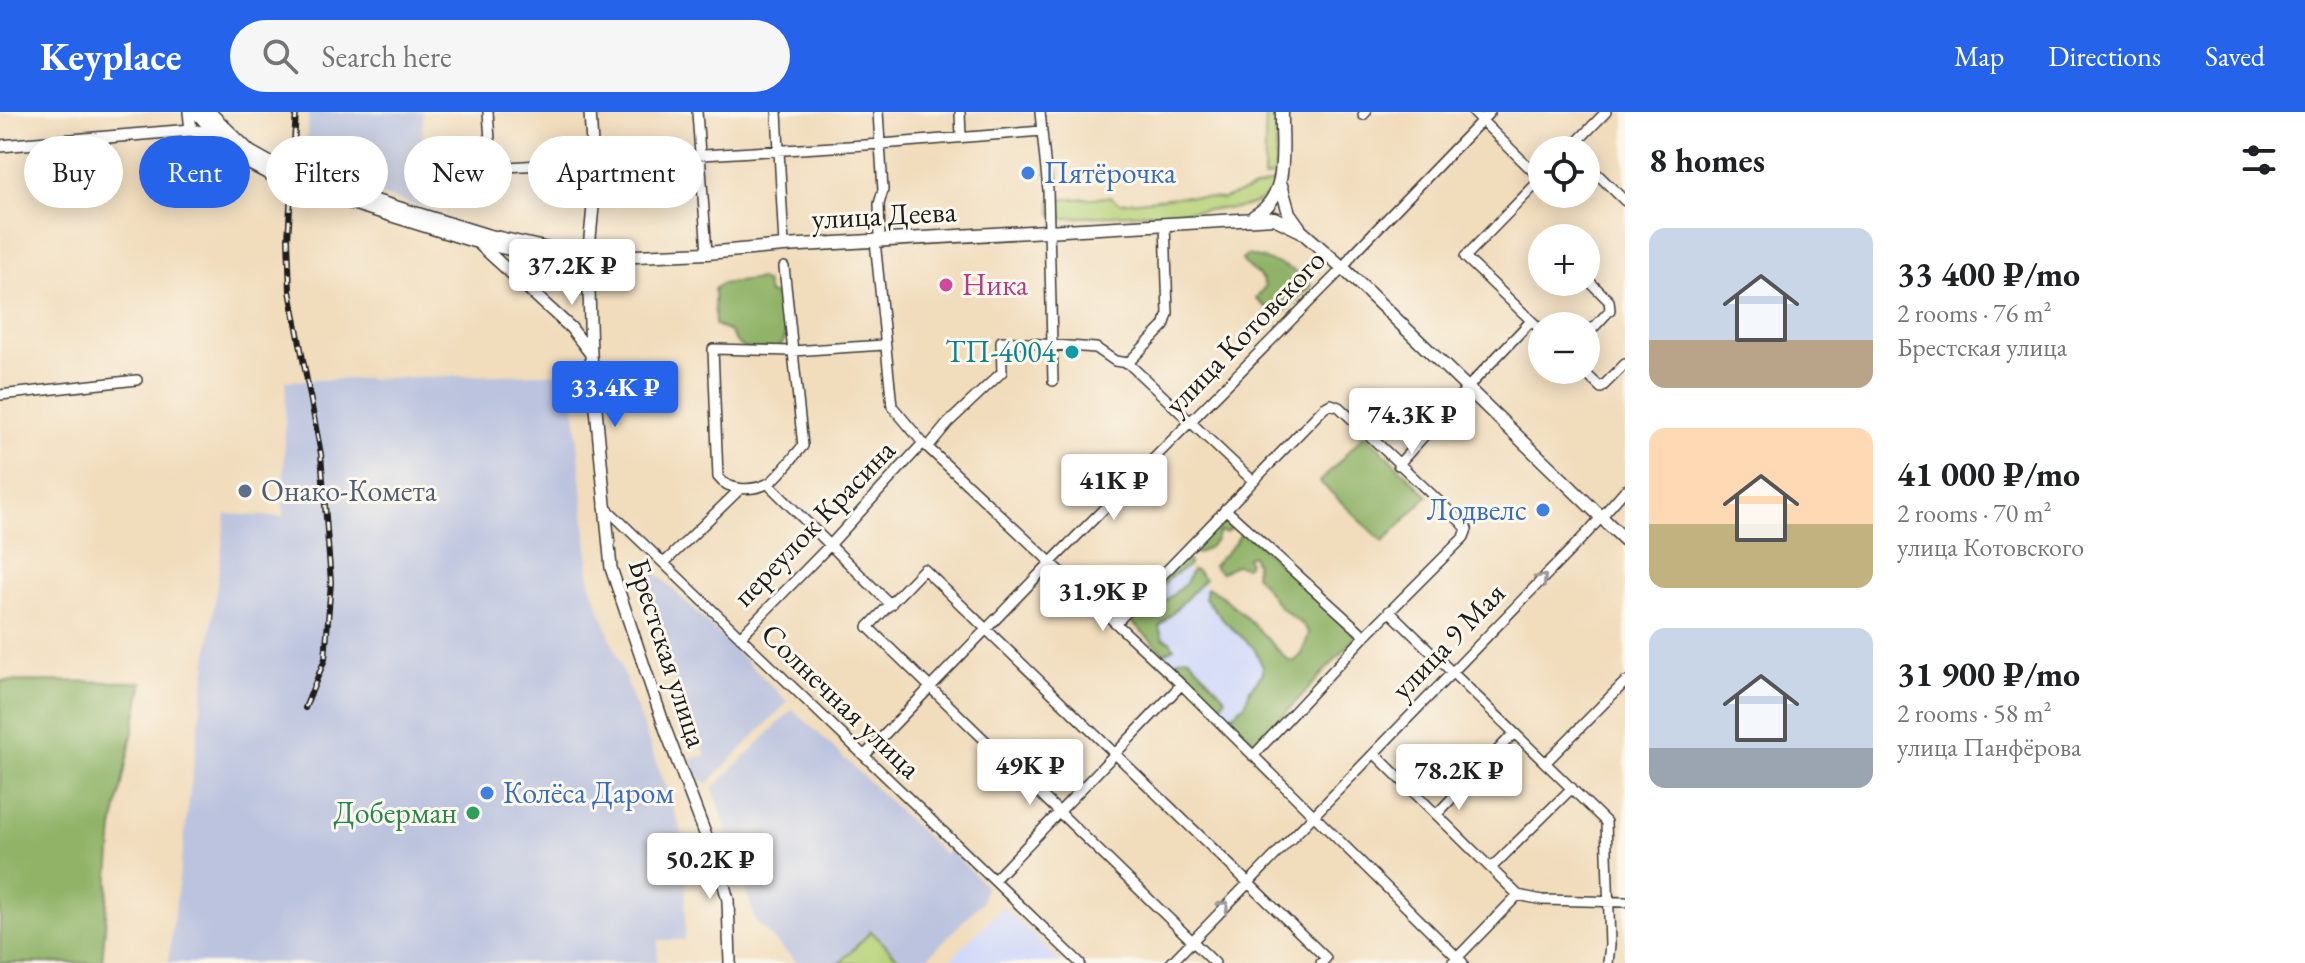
<!DOCTYPE html>
<html lang="en">
<head>
<meta charset="utf-8">
<style>
  :root { --surface:#fff; --page:#f6f6f6; --text:#202124; --muted:#757577; --accent:#2563eb }
  body { margin:0; font-family:"EB Garamond",serif; background:var(--page); color:var(--text); height:100vh; display:flex; flex-direction:column; font-size:30px; white-space:nowrap }
  * { box-sizing:border-box; margin:0 }
  p { font-size:26px; color:var(--muted) }
  .icon { flex:none; width:44px; height:44px; fill:none; stroke:currentColor; stroke-width:2; stroke-linecap:round; stroke-linejoin:round }
  .map { position:relative; flex:1; overflow:hidden }
  .drawer { display:flex; flex-direction:column; background:var(--surface); width:680px }
  .drawer>* { flex:none }
  .banner { position:absolute; left:24px; top:24px; width:760px; height:72px; display:flex; gap:16px }
  .tools { position:absolute; left:1528px; top:24px; display:grid; gap:16px }
  .tools a { display:grid; place-items:center; width:72px; height:72px; border-radius:50%; background:var(--surface); box-shadow:0 4px 20px #0003; font-size:40px }
  .price { position:absolute; translate:-50% -68px; padding:0 18px; border-radius:8px; background:#fff; color:#222; font-size:26px; line-height:52px; filter:drop-shadow(0 2px 4px #0008) }
  .price::after { content:''; position:absolute; left:50%; top:48px; width:24px; height:18px; margin-left:-12px; background:inherit; clip-path:polygon(0 0,100% 0,50% 100%) }
  .price.active { background:var(--accent); color:#fff }
  ul { padding:0; list-style:none }
  li { display:flex; align-items:center; gap:24px; height:200px; padding:0 24px }
  li span { display:grid; place-items:center; flex:none; width:224px; height:160px; border-radius:16px; color:#555 }
  li>.icon { margin-inline-start:auto }
  span .icon { width:96px; height:96px; fill:#fffc; stroke-width:1 }
  li b { font-size:34px }
  h2 { display:flex; justify-content:space-between; align-items:center; height:96px; padding:0 24px; font-size:34px }
  .chip { padding:0 28px; border-radius:36px; background:var(--surface); box-shadow:0 4px 20px #0003; font-size:28px; line-height:72px }
  .chip.active { background:var(--accent); color:#fff }
  header { display:flex; align-items:center; gap:48px; box-sizing:border-box; height:112px; padding:0 40px; background:var(--accent); color:#fff }
  header strong { font-size:38px }
  nav { display:flex; gap:44px; margin-inline-start:auto; font-size:28px }
  .search { width:560px; height:72px; background:var(--page); display:flex; align-items:center; gap:20px; box-sizing:border-box; padding:0 28px; border-radius:44px; color:var(--muted); font-size:30px }
  main { display:flex; flex:1; min-height:0 }
  .map>svg:first-child { display:block }
  .built { fill:#d1d9f9 }
  .industrial { fill:#bbc3de }
  .green { fill:#b6d177; stroke:#69764a; stroke-width:2 }
  .forest { fill:#90b368; stroke:#566842; stroke-width:2 }
  .lines { fill:none; stroke-linecap:round; stroke-linejoin:round }
  .minor-casing { stroke:#3c3934; stroke-width:12 }
  .tertiary-casing { stroke:#3c3934; stroke-width:14 }
  .secondary-casing { stroke:#3c3934; stroke-width:15 }
  .minor { stroke:#fff; stroke-width:9 }
  .tertiary { stroke:#fff; stroke-width:11 }
  .secondary { stroke:#fff; stroke-width:12 }
  .rail-casing { stroke:#1c1c1c; stroke-width:6 }
  .rail { stroke:#fbf7ec; stroke-width:3; stroke-dasharray:9; stroke-linecap:butt }
  .oneway { stroke:#999 }
  .shop-dot { fill:#3f7fe0; stroke:#fbf7ec; stroke-width:3 }
  .hotel-dot { fill:#d1479c; stroke:#fbf7ec; stroke-width:3 }
  .culture-dot { fill:#0f9aa8; stroke:#fbf7ec; stroke-width:3 }
  .service-dot { fill:#5c6f8a; stroke:#fbf7ec; stroke-width:3 }
  .leisure-dot { fill:#2e9e5b; stroke:#fbf7ec; stroke-width:3 }
  .labels { text-anchor:middle; stroke-width:6; stroke-linejoin:round; paint-order:stroke }
  .shop-label { font-size:30px; fill:#366cbe; stroke:#fbf7ec; text-anchor:start }
  .street-label { font-size:30px; fill:#1c1c1c; stroke:#fbf7ec }
  .hotel-label { font-size:30px; fill:#b23c85; stroke:#fbf7ec; text-anchor:start }
  .culture-label { font-size:30px; fill:#0d838f; stroke:#fbf7ec; text-anchor:end }
  .service-label { font-size:30px; fill:#4e5e75; stroke:#fbf7ec; text-anchor:start }
  .leisure-label { font-size:30px; fill:#27864d; stroke:#fbf7ec; text-anchor:end }
</style>
</head>
<body>
<header>
<strong>Keyplace</strong>
<div class="search"><svg class="icon" aria-label="search" viewBox="0 0 24 24"><circle cx="10" cy="10" r="6"/><path d="M15 15l6 6"/></svg>Search here</div>
<nav><a>Map</a><a>Directions</a><a>Saved</a></nav>
</header>
<main>
<div class="map">
<svg width="1625" height="851" viewBox="0 0 1625 851">
  <rect width="100%" height="100%" fill="#fbf7ec"/>
  <filter id="ink" filterUnits="userSpaceOnUse"><feTurbulence type="fractalNoise" baseFrequency=".0125" numOctaves="2"/><feDisplacementMap in="SourceGraphic" scale="16" xChannelSelector="R" yChannelSelector="G"/><feConvolveMatrix kernelMatrix="1 2 1 2 8 2 1 2 1" color-interpolation-filters="sRGB"/></filter>
  <filter id="wash" filterUnits="userSpaceOnUse"><feTurbulence type="fractalNoise" baseFrequency=".006" numOctaves="4" result="noise"/><feDisplacementMap in="SourceGraphic" scale="32" xChannelSelector="R" yChannelSelector="G"/><feGaussianBlur stdDeviation="1.8" result="paint"/><feColorMatrix in="noise" values="0 0 0 0 0 0 0 0 0 0 0 0 0 0 0 0 0 1.4 0 .05"/><feComposite in="paint" operator="in"/></filter>
  <g filter="url(#wash)">
    <rect width="100%" height="100%" fill="#f1dcbb"/>
    <path class="built" d="M1178,449l130,128 -52,55 -130,-128z
      M1003,794l58,57h-114z"/>
    <path class="industrial" d="M309,0h114l-3,94 -99,-28 -17,-10z
      M572,261l18,209 97,264 -2,94h-27l-1,23h-489l58,-449 57,3 3,-136z
      M648,453l140,137 -81,82 -10,-9 -6,-16 15,-4 -33,-78 2,-2 -34,-103z
      M793,597l151,145 5,-4 36,35 -3,17 -60,61h-19l-32,-31 -31,31h-43l-41,-41 -43,-134z"/>
    <path class="green" d="M1266,0h11l-2,63 -11,3z
      M1275,69c-7,19 -18,23 -37,27l-172,10 -15,-4v-14l59,-3 10,6 65,-7 38,3z
      M871,819l32,32h-63z"/>
    <path class="forest" d="M1247,143c20,5 53,12 64,31l-33,31 -22,-18 9,-13c-4,-14 -17,-16 -23,-26z
      M760,167l6,4 2,11 14,1c4,17 10,41 -4,54 -24,0 -36,7 -48,-17l-15,-7 -1,-36 7,-5z
      M1365,322l63,62 -45,46 -63,-60z
      M1224,399l13,13 -12,9 -6,-2 -3,9 -7,7 -12,7 -8,-6z
      M1243,418l114,107 -101,107 -27,-27 16,-13 5,-15 13,-16v-6l-9,-19 -29,-26 -20,-24 2,-10c18,4 66,57 82,73h6l7,-7 7,-21 -6,-8 -22,-17 -26,-33 1,-11 -4,-9 -5,2 2,6 -3,4 -11,-2 -14,8 -8,-7 22,-23z
      M1182,443l7,7v3l-21,14 -15,19 8,7 25,-22 6,-13 5,1 8,8 -46,48 4,11 7,3 4,7 -10,5 -38,-37z
      M1184,545l5,1 37,40 -7,9 -43,-42 1,-5z
      M0,569l143,1 -30,146 -11,135h-102z"/>
  </g>
  <g filter="url(#ink)">
    <g class="lines">
      <defs>
        <path id="minor" d="M488,0l4,56 389,-24 161,-13
          M697,0l10,141
          M777,0l7,134
          M878,0l5,78 -4,14 1,37
          M960,0l1,25
          M1040,0l8,78 5,191
          M1473,0l68,67
          M1363,3l3,-3
          M1569,38l37,-38
          M1586,51l39,38
          M1542,66l-77,79 77,74
          M875,129l17,165 31,37 261,244 279,276
          M784,155l19,179c-9,9 -26,34 -36,38 -15,7 -39,7 -49,-7l-5,-128 79,2 92,-6
          M1586,166l23,23 1,9 -24,26
          M1128,251l125,118
          M1128,251l36,-37 4,-12 -3,-91
          M1582,258l19,18 24,-24
          M0,283l137,-15
          M928,335l20,-24 54,-51 -1,-31 95,7 19,13 13,2
          M1398,353l69,-77 64,-67
          M768,372l123,121
          M604,394l476,457
          M1225,397l140,127
          M664,451l76,-74
          M1389,499l217,211 4,123 -2,18
          M1116,511l208,-215 7,-4 8,3 123,116 5,6 -3,8 -99,99 -112,120
          M740,525l91,-93 92,-101
          M1374,641l144,142
          M864,644l185,-192 294,-296 9,-13 138,-143
          M1545,651l80,-81
          M1437,702l77,-81
          M1492,755l80,-79
          M994,768l187,-195
          M1518,783l24,5 83,2
          M1171,851l417,-431 37,-42
          M1215,851l-347,-336 56,-58 402,389 -5,5
          M1452,851l66,-68"/>
        <path id="tertiary" d="M189,0l2,18
          M590,0l3,49v46l-5,51 3,97 20,213 55,163 56,147 6,22 2,63
          M0,34l191,-16 26,5
          M476,129l95,87 20,26"/>
        <path id="secondary" d="M197,0l28,33 24,18 36,19 189,59 85,19 18,-2
          M209,0l41,40 41,23 195,60 102,23 119,-5 77,-7 490,-28 27,13 42,37 282,272
          M1281,73l8,28 10,14
          M1254,104c37,-20 27,-68 28,-104"/>
      </defs>
      <use href="#minor" class="minor-casing"/>
      <use href="#tertiary" class="tertiary-casing"/>
      <use href="#secondary" class="secondary-casing"/>
      <use href="#minor" class="minor"/>
      <use href="#tertiary" class="tertiary"/>
      <use href="#secondary" class="secondary"/>
      <defs>
        <path id="rail" d="M296,0l-8,127 2,52 31,163 10,128 -6,77 -20,49"/>
      </defs>
      <use href="#rail" class="rail-casing"/>
      <use href="#rail" class="rail"/>
    </g>
    <defs><path id="oneway-chevron" d="M-2-3.5L2.5 0L-2 3.5" fill="none" stroke-width="1.6" stroke-linecap="round" stroke-linejoin="round" transform="scale(2)"/></defs>
    <g class="oneway">
      <use href="#oneway-chevron" transform="translate(1542 467) rotate(-46)"/>
      <use href="#oneway-chevron" transform="translate(1224 794) rotate(-47)"/>
    </g>
  </g>
  <g class="shop-dot">
    <circle cx="1028" cy="61" r="8"/>
    <circle cx="1543" cy="398" r="8"/>
    <circle cx="487" cy="681" r="8"/>
  </g>
  <circle class="hotel-dot" cx="946" cy="173" r="8"/>
  <circle class="culture-dot" cx="1072" cy="240" r="8"/>
  <circle class="service-dot" cx="245" cy="379" r="8"/>
  <circle class="leisure-dot" cx="473" cy="701" r="8"/>
  <g class="labels">
    <g class="shop-label">
      <text x="1044" y="71">Пятёрочка</text>
      <text x="1527" y="408" text-anchor="end">Лодвелс</text>
      <text x="503" y="691">Колёса Даром</text>
    </g>
    <g class="street-label">
      <text transform="translate(884 103) rotate(-3)" y="10">улица Деева</text>
      <text transform="translate(1245 220) rotate(-46)" y="10">улица Котовского</text>
      <text transform="translate(814 411) rotate(-46)" y="10">переулок Красина</text>
      <text transform="translate(1448 529) rotate(-46)" y="10">улица 9 Мая</text>
      <text transform="translate(668 541) rotate(72)" y="10">Брестская улица</text>
      <text transform="translate(841 589) rotate(44)" y="10">Солнечная улица</text>
    </g>
    <g class="hotel-label">
      <text x="962" y="183">Ника</text>
    </g>
    <g class="culture-label">
      <text x="1056" y="250">ТП-4004</text>
    </g>
    <g class="service-label">
      <text x="261" y="389">Онако-Комета</text>
    </g>
    <g class="leisure-label">
      <text x="457" y="711">Доберман</text>
    </g>
  </g>
</svg>
<div class="tools">
<a><svg class="icon" aria-label="locate" viewBox="0 0 24 24"><circle cx="12" cy="12" r="6"/><path d="M12 2v4M12 18v4M2 12h4M18 12h4"/></svg></a>
<a>+</a>
<a>−</a>
</div>
<b class="price" style="left:572px;top:195px">37.2K ₽</b>
<b class="price active" style="left:615px;top:317px">33.4K ₽</b>
<b class="price" style="left:1412px;top:344px">74.3K ₽</b>
<b class="price" style="left:1114px;top:410px">41K ₽</b>
<b class="price" style="left:1103px;top:521px">31.9K ₽</b>
<b class="price" style="left:1030px;top:695px">49K ₽</b>
<b class="price" style="left:1459px;top:700px">78.2K ₽</b>
<b class="price" style="left:710px;top:789px">50.2K ₽</b>
<div class="banner">
<a class="chip">Buy</a>
<a class="chip active">Rent</a>
<a class="chip">Filters</a>
<a class="chip">New</a>
<a class="chip">Apartment</a>
</div>
</div>
<section class="drawer">
<h2>8 homes<svg class="icon" aria-label="filters" viewBox="0 0 24 24"><path d="M4 7h16M4 17h16"/><circle cx="9" cy="7" r="2"/><circle cx="15" cy="17" r="2"/></svg></h2>
<ul>
<li><span style="background:linear-gradient(#c9d6e8 70%,#b9a48a 0)"><svg class="icon" aria-label="home" viewBox="0 0 24 24"><path d="M3 11l9-7 9 7M6 9v11h12V9"/></svg></span><div><b>33 400 ₽/mo</b><p>2 rooms · 76 m²</p><p>Брестская улица</p></div></li>
<li><span style="background:linear-gradient(#ffd9b3 60%,#c2b280 0)"><svg class="icon" aria-label="home" viewBox="0 0 24 24"><path d="M3 11l9-7 9 7M6 9v11h12V9"/></svg></span><div><b>41 000 ₽/mo</b><p>2 rooms · 70 m²</p><p>улица Котовского</p></div></li>
<li><span style="background:linear-gradient(#c9d6e8 75%,#9aa5b1 0)"><svg class="icon" aria-label="home" viewBox="0 0 24 24"><path d="M3 11l9-7 9 7M6 9v11h12V9"/></svg></span><div><b>31 900 ₽/mo</b><p>2 rooms · 58 m²</p><p>улица Панфёрова</p></div></li>
</ul>
</section>
</main>
</body>
</html>
